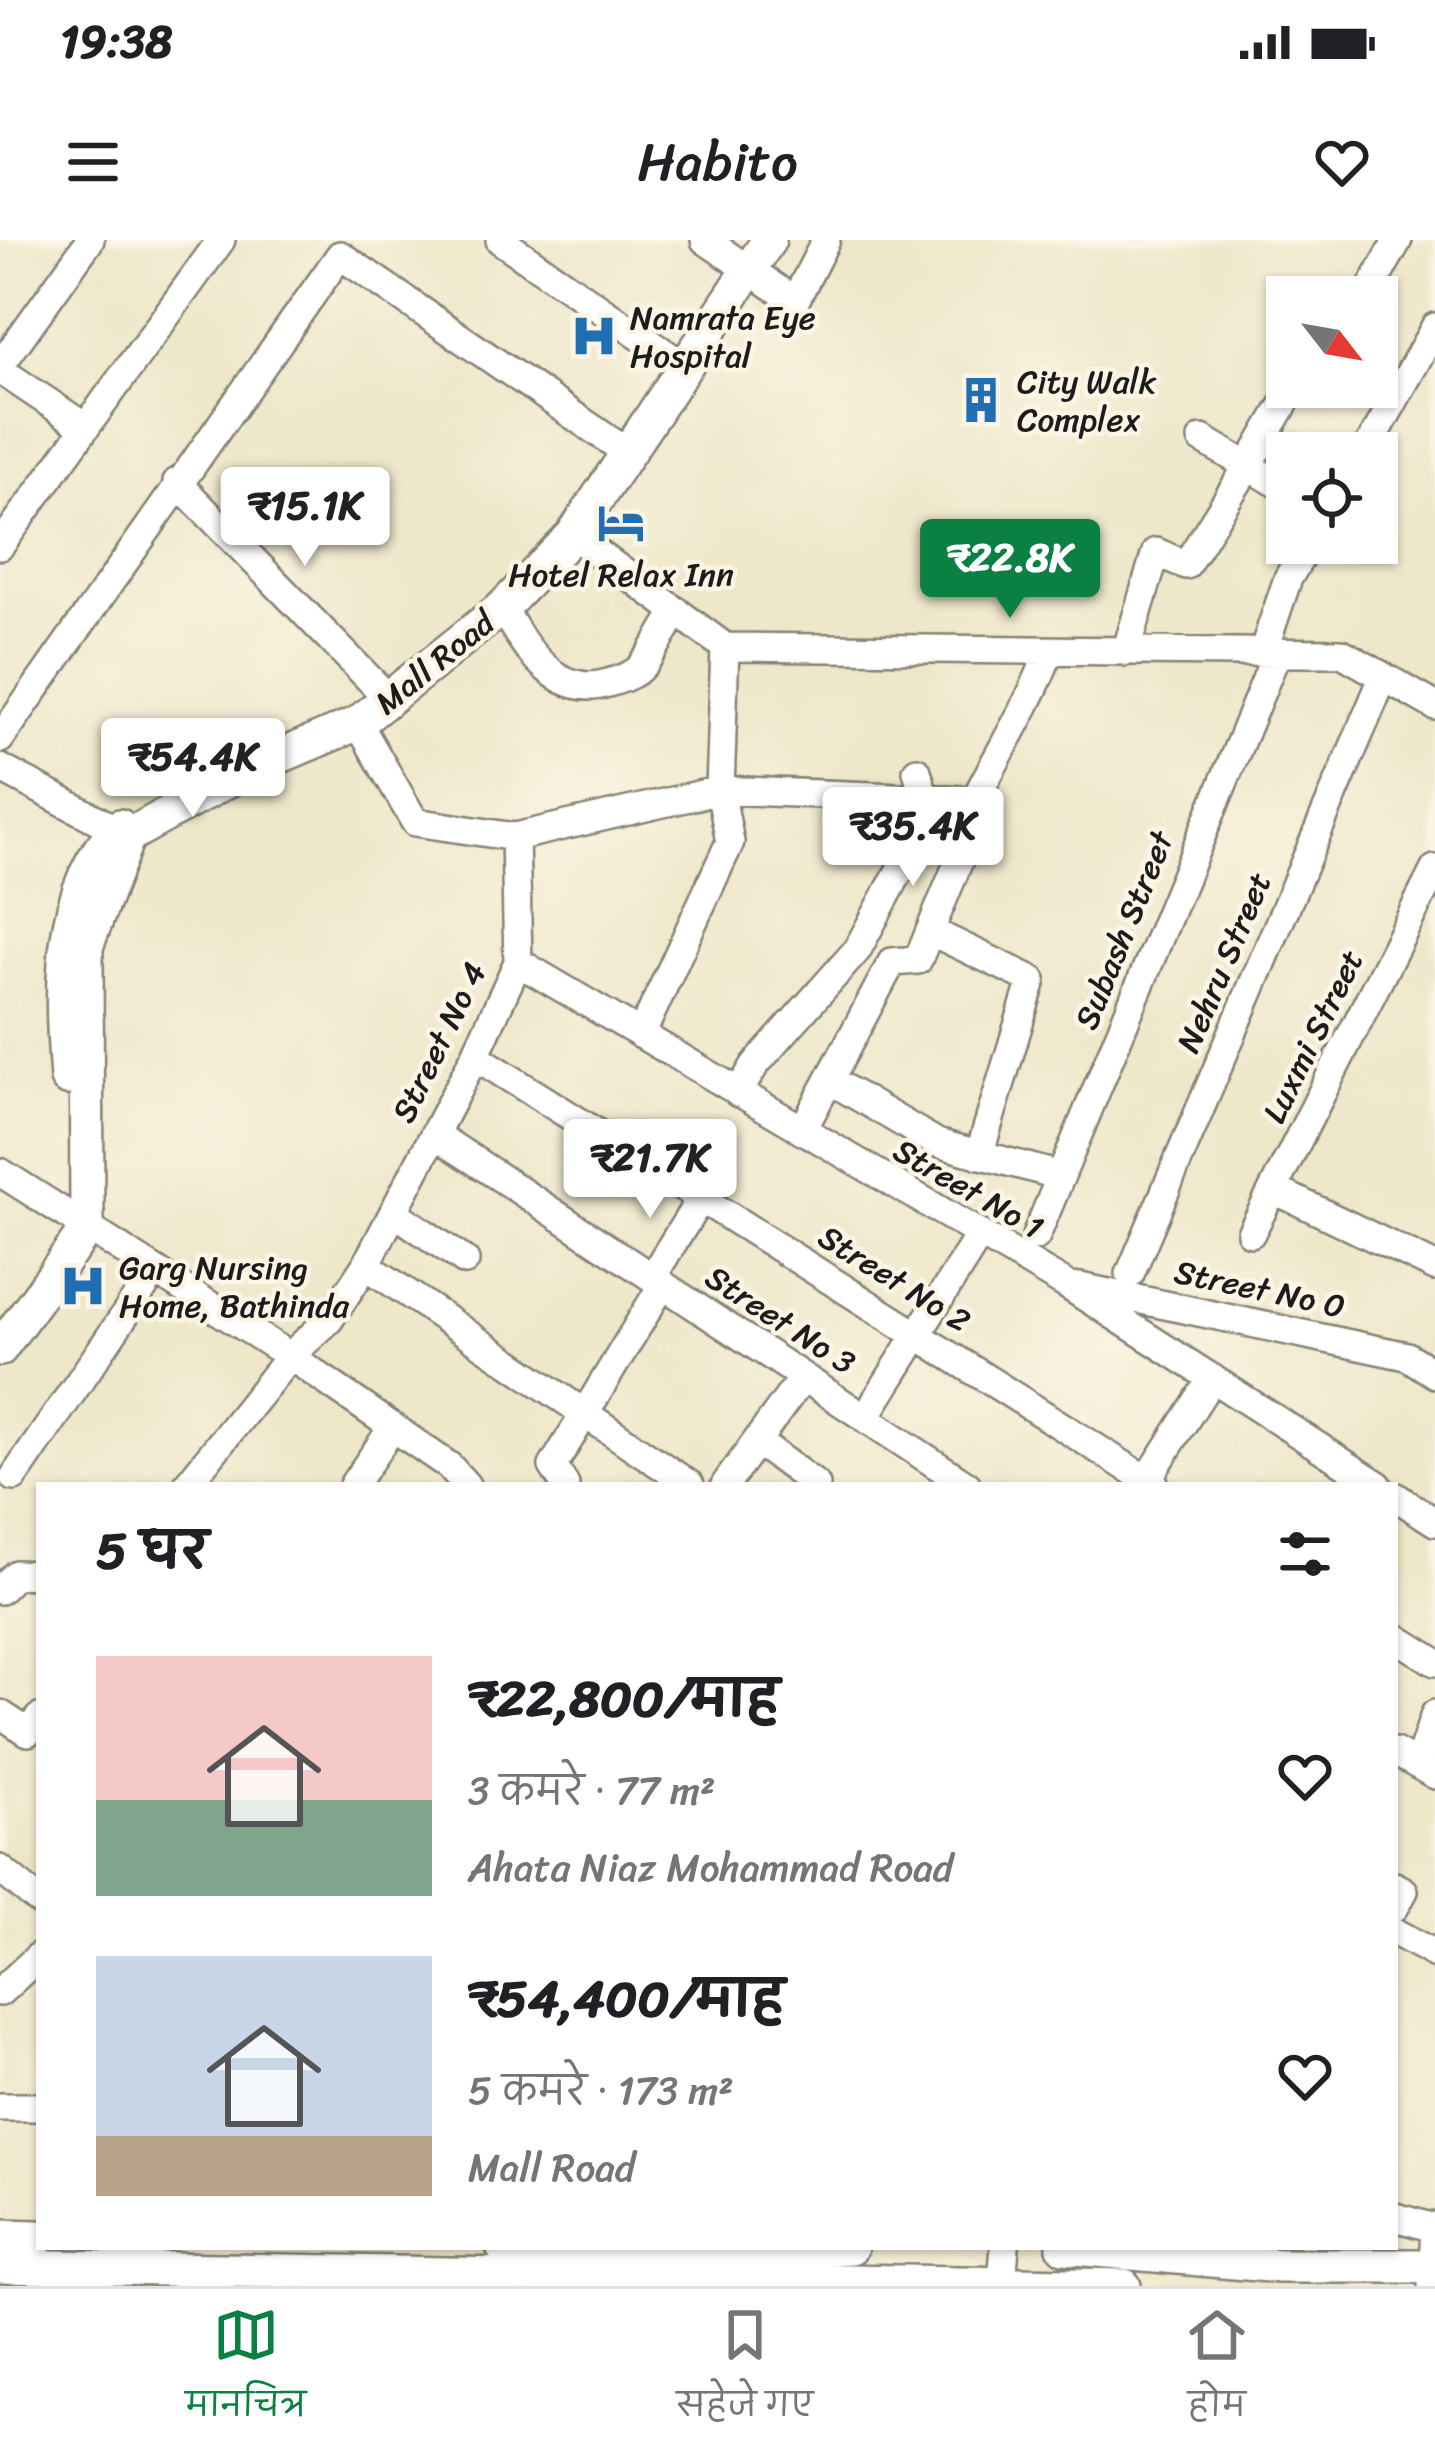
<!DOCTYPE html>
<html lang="hi">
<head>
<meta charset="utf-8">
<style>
  :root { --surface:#fff; --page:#f6f6f6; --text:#202124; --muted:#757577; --line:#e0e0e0; --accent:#0b8043 }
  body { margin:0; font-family:Sriracha,"Playpen Sans Deva",sans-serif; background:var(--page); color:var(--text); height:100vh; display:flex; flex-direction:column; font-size:45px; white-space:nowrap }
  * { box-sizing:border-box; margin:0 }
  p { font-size:39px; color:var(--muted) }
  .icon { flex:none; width:66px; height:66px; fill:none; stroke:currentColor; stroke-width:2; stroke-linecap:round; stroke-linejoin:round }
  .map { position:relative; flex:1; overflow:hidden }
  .side { position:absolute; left:36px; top:1242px; width:1362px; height:768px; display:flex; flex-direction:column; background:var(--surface); border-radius:0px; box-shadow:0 3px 9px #0004 }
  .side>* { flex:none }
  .needle { width:78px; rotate:121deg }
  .fabs { position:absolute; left:1266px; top:36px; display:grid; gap:24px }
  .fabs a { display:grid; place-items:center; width:132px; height:132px; border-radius:0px; background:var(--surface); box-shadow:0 3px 9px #0004; font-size:60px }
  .price { position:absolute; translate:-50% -102px; padding:0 27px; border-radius:12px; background:#fff; color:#222; font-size:39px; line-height:78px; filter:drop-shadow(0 3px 6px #0008) }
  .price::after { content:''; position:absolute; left:50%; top:72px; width:36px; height:27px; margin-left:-18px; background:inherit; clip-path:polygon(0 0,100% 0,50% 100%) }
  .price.active { background:var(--accent); color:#fff }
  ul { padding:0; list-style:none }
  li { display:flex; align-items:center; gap:36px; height:300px; padding:0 60px }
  li span { display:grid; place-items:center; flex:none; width:336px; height:240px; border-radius:0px; color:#555 }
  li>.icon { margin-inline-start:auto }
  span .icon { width:144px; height:144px; fill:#fffc; stroke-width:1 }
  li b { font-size:51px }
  h2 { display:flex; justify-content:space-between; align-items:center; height:144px; padding:0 60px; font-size:51px }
  .status { display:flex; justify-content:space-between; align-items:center; height:84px; padding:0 60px; background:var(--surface); direction:ltr }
  .status svg { height:33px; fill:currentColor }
  header { display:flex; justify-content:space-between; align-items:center; height:156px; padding:0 60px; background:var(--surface); font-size:54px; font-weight:600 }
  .tabs { display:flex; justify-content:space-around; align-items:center; height:168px; border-top:3px solid var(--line); background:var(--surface); font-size:33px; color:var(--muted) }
  .tabs a { display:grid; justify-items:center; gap:6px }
  .tabs .active { color:var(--accent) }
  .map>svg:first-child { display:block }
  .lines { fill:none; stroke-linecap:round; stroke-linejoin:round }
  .minor-casing { stroke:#858273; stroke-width:32 }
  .major-casing { stroke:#858273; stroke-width:38 }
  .minor { stroke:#fff; stroke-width:27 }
  .major { stroke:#fff; stroke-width:33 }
  .labels { text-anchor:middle; stroke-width:9; stroke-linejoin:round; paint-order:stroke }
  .poi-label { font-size:33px; fill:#1c1c1c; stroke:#fcf5e5; text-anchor:start }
  .street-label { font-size:33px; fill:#1c1c1c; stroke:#fcf5e5 }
</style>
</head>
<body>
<div class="status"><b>19:38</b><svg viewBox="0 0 49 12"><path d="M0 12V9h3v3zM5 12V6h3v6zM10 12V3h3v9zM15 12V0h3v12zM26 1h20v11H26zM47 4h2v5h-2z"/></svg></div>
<header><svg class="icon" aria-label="menu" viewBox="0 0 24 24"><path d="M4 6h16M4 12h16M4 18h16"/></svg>Habito<svg class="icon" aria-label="heart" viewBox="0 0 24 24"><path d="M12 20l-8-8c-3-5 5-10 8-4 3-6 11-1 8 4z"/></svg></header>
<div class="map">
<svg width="1435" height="2046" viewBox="0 0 1435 2046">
  <rect width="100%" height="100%" fill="#fcf5e5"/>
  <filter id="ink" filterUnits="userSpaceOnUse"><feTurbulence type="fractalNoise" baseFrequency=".00833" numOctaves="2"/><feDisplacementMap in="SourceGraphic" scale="24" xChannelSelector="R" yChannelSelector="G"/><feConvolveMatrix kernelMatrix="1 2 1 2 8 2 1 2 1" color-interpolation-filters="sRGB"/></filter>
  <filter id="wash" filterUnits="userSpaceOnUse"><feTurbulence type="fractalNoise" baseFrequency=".004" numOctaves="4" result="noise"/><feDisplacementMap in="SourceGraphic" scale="48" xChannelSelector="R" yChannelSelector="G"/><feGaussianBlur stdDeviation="2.7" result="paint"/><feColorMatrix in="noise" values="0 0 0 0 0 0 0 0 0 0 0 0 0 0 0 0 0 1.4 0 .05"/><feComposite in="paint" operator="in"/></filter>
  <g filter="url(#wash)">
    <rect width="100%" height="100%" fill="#eee7ca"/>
  </g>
  <g filter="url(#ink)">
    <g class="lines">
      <defs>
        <path id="minor" d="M500,0l169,116
          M705,0l90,61 31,-61
          M1366,57l32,-57
          M0,126l90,-126
          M0,130l85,57
          M1202,199l46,27 46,-79
          M1365,213l70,-126
          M177,242l212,217
          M573,295l152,112 617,6 93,53
          M0,306l221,-306
          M503,367c19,39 54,92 105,76 11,-3 26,-8 33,-16 14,-16 24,-38 36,-56
          M1126,412l30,-100 30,13 62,-99 39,23
          M1263,412l25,-74 21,-35
          M358,483l57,99 100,15 205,-47 5,-143
          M0,499l340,-484 275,189
          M0,528l128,68
          M930,691l102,49 -53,175
          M518,722l547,322 313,201
          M641,795l89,-193 -10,-52 255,10
          M475,816l680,429
          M830,840l107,63 124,33
          M738,853l17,-28 102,-115 21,-39 23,-43 24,-70 -8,-27
          M802,891l90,-169 26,-2 64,-155 -7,-5c26,-52 54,-94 74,-148
          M434,894l533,351
          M0,932l290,184 159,110 17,19
          M1275,950l160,77
          M394,972l71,49
          M1251,993l184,-364
          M1036,996l241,-583
          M366,1025l324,220
          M1130,1034l253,-596
          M652,1037l49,-79
          M1080,1047l327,69 28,18
          M865,1178l114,-182
          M759,1203l57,42
          M14,1237l141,-206
          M187,1245l103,-129 39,-36 37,-55 109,-209 43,-94 -3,-125
          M353,1245l40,-58
          M565,1245l-12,-19 110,-182
          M725,1245l78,-108
          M1144,1245l68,-107
          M1395,1256l40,26
          M0,1350l16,-16 23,1
          M1395,1397l40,25
          M0,1474l28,18 11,-14
          M1395,1512l40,23
          M1418,1525l17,-51
          M0,1629l39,32
          M1395,1646l9,5 -9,16
          M1395,1692l40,22
          M0,1752l39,-36
          M0,1867h39
          M1395,1977l39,11
          M1002,2042l3,-35
          M1432,2046l3,-60"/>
        <path id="major" d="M67,838c-6,-81 -12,-190 53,-252
          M0,1109l87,-120 -1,-282 42,-111 115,-64 115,-49 145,-116 70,-72 196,-295
          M0,1996l39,1
          M503,2007l204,5 144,-5
          M1064,2007l216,19h155
          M0,2026l1124,20"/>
      </defs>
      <use href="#minor" class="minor-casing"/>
      <use href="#major" class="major-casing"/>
      <use href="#minor" class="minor"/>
      <use href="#major" class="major"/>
    </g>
  </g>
  <defs>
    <symbol id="hospital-bare" viewBox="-9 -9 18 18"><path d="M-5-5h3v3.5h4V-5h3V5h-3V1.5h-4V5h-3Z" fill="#1f6fb2" stroke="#fcf5e5" stroke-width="2.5" paint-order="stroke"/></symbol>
    <symbol id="building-bare" viewBox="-9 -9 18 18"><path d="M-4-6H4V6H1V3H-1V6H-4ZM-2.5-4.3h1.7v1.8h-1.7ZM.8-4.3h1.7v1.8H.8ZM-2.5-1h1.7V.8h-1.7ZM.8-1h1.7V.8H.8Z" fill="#1f6fb2" stroke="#fcf5e5" stroke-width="2.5" paint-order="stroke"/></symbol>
    <symbol id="hotel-bare" viewBox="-9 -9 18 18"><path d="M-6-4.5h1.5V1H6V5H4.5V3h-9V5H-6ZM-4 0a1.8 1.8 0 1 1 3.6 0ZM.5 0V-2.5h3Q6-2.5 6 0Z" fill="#1f6fb2" stroke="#fcf5e5" stroke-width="2.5" paint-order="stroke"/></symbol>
  </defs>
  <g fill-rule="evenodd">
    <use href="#hospital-bare" x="561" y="63" width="66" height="66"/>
    <use href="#building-bare" x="948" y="127" width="66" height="66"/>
    <use href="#hotel-bare" x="588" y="250" width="66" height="66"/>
    <use href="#hospital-bare" x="50" y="1013" width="66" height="66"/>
  </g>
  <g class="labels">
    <g class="poi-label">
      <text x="630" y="89">Namrata Eye<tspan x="630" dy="38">Hospital</tspan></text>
      <text x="1017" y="153">City Walk<tspan x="1017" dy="38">Complex</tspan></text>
      <text x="621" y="346" text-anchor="middle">Hotel Relax Inn</text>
      <text x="119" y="1039">Garg Nursing<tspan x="119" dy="38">Home, Bathinda</tspan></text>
    </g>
    <g class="street-label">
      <text transform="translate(434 422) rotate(-39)" y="12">Mall Road</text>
      <text transform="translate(1123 690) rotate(-68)" y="12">Subash Street</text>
      <text transform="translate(1223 722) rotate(-67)" y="12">Nehru Street</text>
      <text transform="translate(1312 796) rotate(-64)" y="12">Luxmi Street</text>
      <text transform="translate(438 802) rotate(-64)" y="12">Street No 4</text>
      <text transform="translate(969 948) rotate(30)" y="12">Street No 1</text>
      <text transform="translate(895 1038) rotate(32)" y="12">Street No 2</text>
      <text transform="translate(1260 1048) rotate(12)" y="12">Street No 0</text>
      <text transform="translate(781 1079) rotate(33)" y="12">Street No 3</text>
    </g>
  </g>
</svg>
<div class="fabs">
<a><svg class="needle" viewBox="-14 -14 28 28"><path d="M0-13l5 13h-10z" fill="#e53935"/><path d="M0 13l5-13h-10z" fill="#757577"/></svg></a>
<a><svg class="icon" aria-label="locate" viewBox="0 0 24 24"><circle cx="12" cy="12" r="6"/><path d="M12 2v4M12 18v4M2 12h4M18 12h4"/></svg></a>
</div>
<b class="price" style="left:305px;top:329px">₹15.1K</b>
<b class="price active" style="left:1010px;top:381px">₹22.8K</b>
<b class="price" style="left:193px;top:580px">₹54.4K</b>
<b class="price" style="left:913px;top:649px">₹35.4K</b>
<b class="price" style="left:650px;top:981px">₹21.7K</b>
<section class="side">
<h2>5 घर<svg class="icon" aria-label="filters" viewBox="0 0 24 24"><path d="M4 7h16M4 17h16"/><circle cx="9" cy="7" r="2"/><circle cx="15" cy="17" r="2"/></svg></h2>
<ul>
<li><span style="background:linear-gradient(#f6c9c9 60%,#7fa58c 0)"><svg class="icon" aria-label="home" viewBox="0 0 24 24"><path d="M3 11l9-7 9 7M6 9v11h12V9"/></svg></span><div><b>₹22,800/माह</b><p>3 कमरे · 77 m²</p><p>Ahata Niaz Mohammad Road</p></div><svg class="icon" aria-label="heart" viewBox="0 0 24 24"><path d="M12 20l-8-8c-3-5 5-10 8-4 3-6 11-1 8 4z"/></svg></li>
<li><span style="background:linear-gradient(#c9d6e8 75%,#b9a48a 0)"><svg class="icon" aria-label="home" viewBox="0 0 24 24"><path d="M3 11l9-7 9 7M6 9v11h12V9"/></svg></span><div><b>₹54,400/माह</b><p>5 कमरे · 173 m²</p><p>Mall Road</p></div><svg class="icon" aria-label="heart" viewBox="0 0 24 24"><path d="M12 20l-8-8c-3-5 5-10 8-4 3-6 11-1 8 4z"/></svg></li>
</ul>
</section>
</div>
<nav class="tabs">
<a class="active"><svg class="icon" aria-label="map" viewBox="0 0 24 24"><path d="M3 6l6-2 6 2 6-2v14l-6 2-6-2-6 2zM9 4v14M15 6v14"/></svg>मानचित्र</a>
<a><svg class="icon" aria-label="saved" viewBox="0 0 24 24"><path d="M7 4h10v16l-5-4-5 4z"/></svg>सहेजे गए</a>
<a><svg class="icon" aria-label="home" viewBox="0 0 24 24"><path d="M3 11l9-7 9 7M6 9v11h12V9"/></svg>होम</a>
</nav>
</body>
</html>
